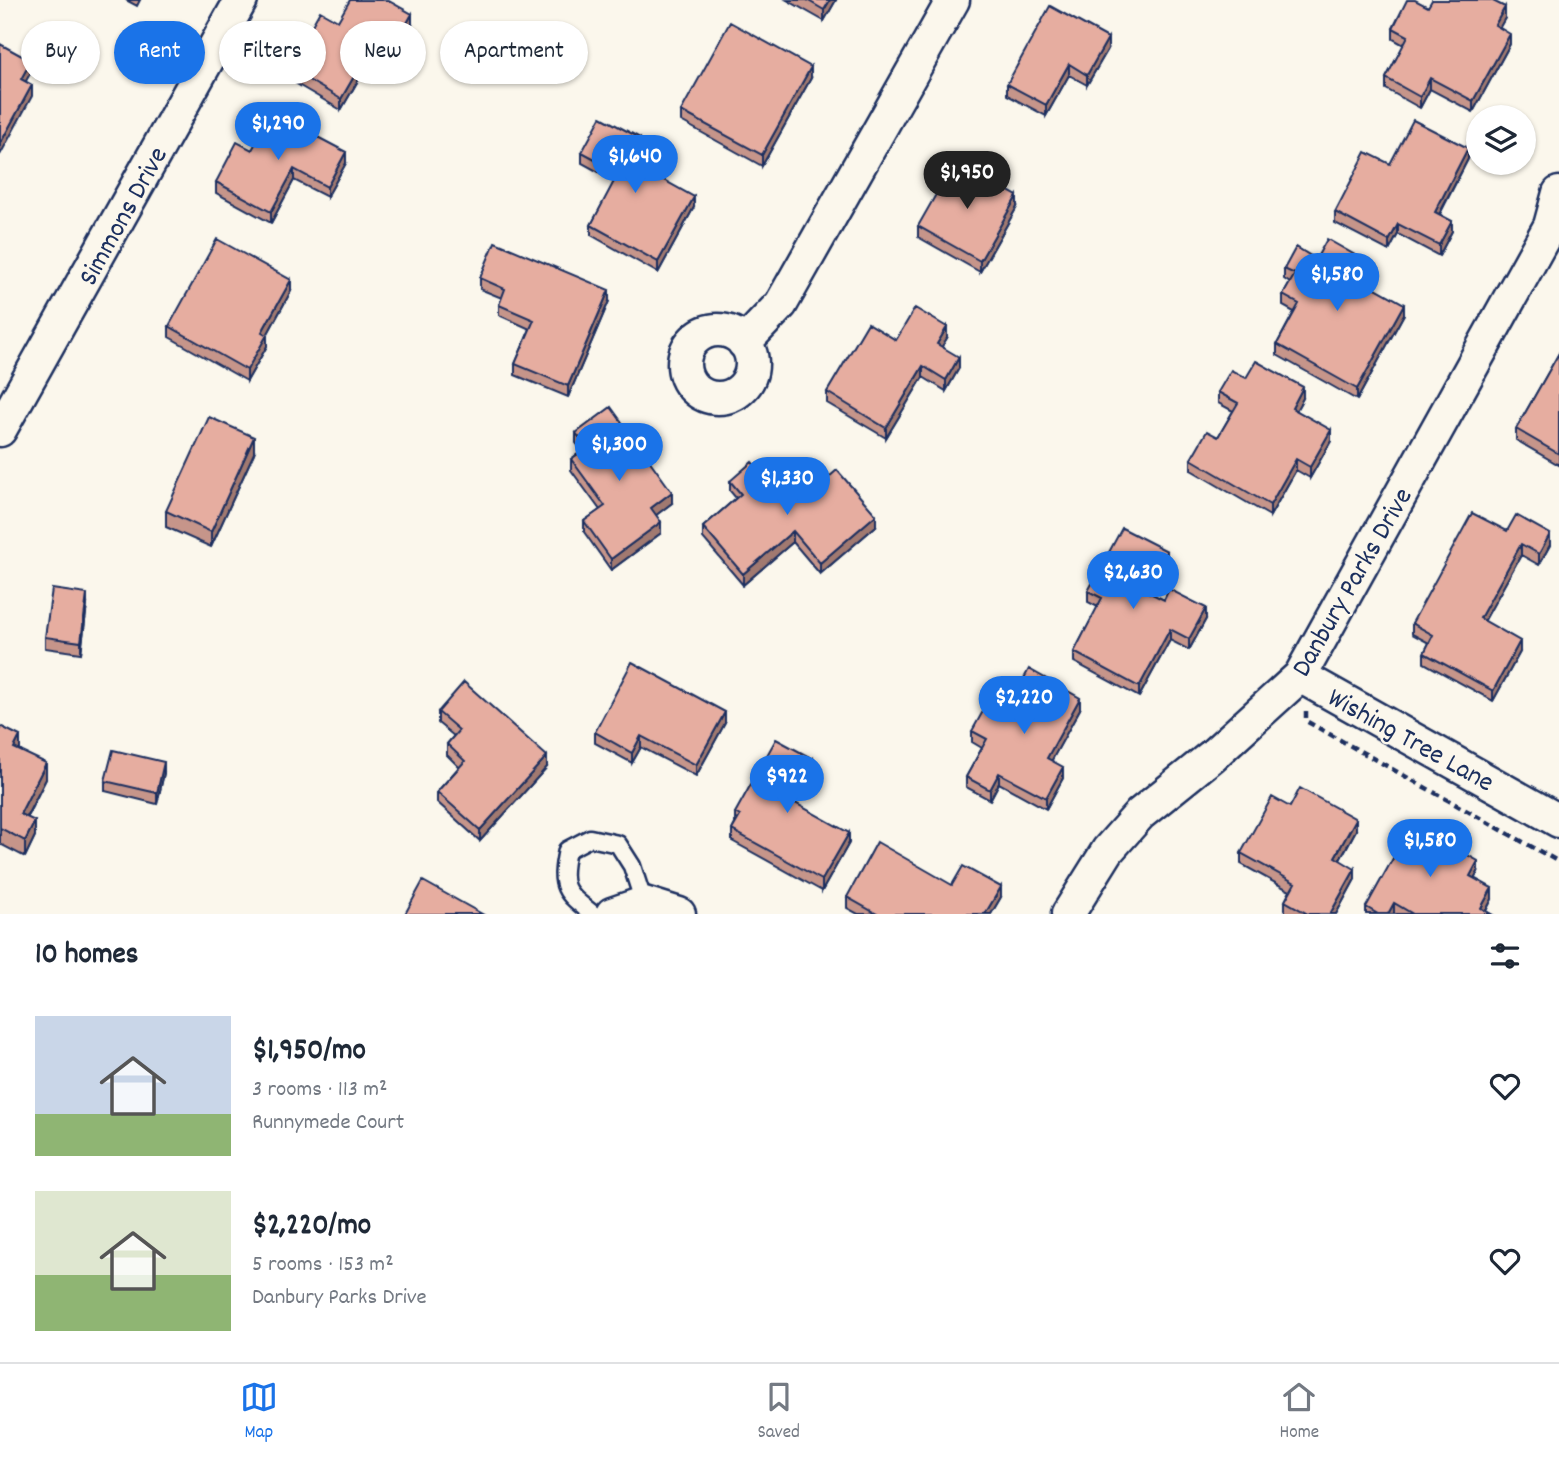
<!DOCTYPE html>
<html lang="en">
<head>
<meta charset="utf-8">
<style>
  :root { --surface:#fff; --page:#f2f2f3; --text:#1f2937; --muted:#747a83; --line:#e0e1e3; --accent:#1a73e8 }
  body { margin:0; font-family:Dekko,sans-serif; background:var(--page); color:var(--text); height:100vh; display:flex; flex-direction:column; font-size:26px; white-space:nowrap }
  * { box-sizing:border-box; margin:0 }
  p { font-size:23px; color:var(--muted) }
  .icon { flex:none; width:38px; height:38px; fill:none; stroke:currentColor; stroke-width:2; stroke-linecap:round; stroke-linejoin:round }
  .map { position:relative; height:914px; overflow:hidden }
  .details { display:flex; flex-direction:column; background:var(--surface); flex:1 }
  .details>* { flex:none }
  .hud { position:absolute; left:21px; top:21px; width:700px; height:63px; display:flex; gap:14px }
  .controls { position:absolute; left:1466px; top:105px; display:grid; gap:14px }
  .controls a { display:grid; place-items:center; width:70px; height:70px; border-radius:50%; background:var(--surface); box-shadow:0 2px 5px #0004; font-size:35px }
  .price { position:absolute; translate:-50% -60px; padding:0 16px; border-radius:24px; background:var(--accent); color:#fff; font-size:23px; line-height:46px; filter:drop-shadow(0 2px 4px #0008) }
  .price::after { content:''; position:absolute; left:50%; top:42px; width:21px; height:16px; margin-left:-10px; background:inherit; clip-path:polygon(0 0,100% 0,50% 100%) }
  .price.selected { background:#222; color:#fff }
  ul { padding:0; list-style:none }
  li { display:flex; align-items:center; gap:21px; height:175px; padding:0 35px }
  li span { display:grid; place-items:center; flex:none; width:196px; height:140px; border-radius:0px; color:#555 }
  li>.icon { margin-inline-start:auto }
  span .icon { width:84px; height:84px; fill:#fffc; stroke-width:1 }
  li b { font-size:30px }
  h2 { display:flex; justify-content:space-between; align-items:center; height:84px; padding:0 35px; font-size:30px }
  .tag { padding:0 24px; border-radius:32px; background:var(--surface); box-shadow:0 2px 5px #0004; font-size:24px; line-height:63px }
  .tag.selected { background:var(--accent); color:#fff }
  .tab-bar { display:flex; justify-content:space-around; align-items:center; height:98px; border-top:2px solid var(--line); background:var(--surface); font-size:19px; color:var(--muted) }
  .tab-bar a { display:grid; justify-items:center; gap:4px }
  .tab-bar .selected { color:var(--accent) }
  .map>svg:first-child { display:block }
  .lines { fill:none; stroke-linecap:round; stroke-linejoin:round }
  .lane-casing { stroke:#1b2f5e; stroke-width:21 }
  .street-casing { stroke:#1b2f5e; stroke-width:37 }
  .path { stroke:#1b2f5e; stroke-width:4.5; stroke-dasharray:7 5; stroke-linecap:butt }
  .lane { stroke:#fbf7ec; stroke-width:16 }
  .street { stroke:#fbf7ec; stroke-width:32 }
  .wall { fill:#c6958a; stroke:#1b2f5e; stroke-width:2 }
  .shaded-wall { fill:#a17970; stroke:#1b2f5e; stroke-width:2 }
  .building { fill:#e6ada0; stroke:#1b2f5e; stroke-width:2 }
  .labels { text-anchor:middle; stroke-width:5; stroke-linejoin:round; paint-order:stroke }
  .street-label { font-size:28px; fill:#1b2f5e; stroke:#fbf7ec }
</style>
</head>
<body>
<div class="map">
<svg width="1559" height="914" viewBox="0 0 1559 914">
  <rect width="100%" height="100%" fill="#fbf7ec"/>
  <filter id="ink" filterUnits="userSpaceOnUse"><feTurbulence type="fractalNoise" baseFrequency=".0143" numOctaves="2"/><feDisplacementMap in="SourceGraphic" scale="14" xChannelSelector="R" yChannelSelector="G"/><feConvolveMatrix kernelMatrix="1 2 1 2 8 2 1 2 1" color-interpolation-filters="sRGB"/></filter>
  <g filter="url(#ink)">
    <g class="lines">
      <defs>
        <path id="lane" d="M593,914c-29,-22 -34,-27 -26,-64l23,-12 28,6 14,22 12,37"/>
        <path id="street" d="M684 364a34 34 0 1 1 68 0a34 34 0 1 1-68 0Z
          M744,343l37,-39 172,-304
          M0,430l241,-430
          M1300,676l259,145
          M612,914l32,-11 35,11
          M1068,914l40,-64 32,-36 72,-58 88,-80 250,-450 9,-33"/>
      </defs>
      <use href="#lane" class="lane-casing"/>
      <use href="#street" class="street-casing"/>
      <path class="path" d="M1306,711v10l253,141"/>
      <use href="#lane" class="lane"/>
      <use href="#street" class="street"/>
    </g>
    <path class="wall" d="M126,0h14l-3,6z
      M787,0h49l-12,21z
      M1428,7l77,11 -6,10 11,16 -37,68 -43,-23 -10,19 -34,-19v-11l18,-33 -11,-6v-11z
      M338,21l74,4 -20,36 -17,-10 -34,59 -53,-31v-11z
      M1108,49l-21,36 -18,-10 -23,41 -39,-21v-11z
      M811,78l-49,88 -81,-45v-10z
      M640,149l-7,14 61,44 -36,66 -67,-38v-10l24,-44 -33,-18v-11z
      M252,150l94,13 -19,34 -33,-17 -23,43 -55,-30v-11z
      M1468,159l-28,55 12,17 -13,25 -41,-22 -9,17 -54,-28v-11z
      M1017,207l-37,65 -62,-35v-11z
      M1316,259l60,18 -4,8 32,29 -47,86 -80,-45v-11l17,-32 -11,-6v-11l7,-12 -6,-4v-10z
      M480,278l129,23 -41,96 -53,-22v-11l15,-35 -31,-14v-10l3,-7 -22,-9z
      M291,291l-24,44v11l-20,35 -78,-44v-11z
      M947,338l-6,9 18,21 -13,23 -23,-14 -37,61 -59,-35v-11l69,-52z
      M1559,353v112l-43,-25v-11z
      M1246,378l57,20 -7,12 35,31 -21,37 -14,-8 -26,46 -79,-46v-11l27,-22 15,-26 -15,-8v-11z
      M576,433l96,70 -16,12 5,18 -50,37 -27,-38v-11l16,-11 -29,-40v-11l11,-8 -6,-8z
      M254,453l-43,94 -45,-20v-16z
      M730,481l80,13 66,32 -56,48 -27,-32 -50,43 -40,-47v-11l33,-29 -6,-7z
      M1507,531l43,14 -11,20 -18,-10 -37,66 36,31 -27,49 -69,-38v-10l5,-10 -17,-9v-11z
      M1167,562l-16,32 55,25 -17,31 -19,-10 -31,57 -65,-35v-10l24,-45 -10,-5v-11z
      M87,605l-6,48 -36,-5v-11z
      M1080,709l-29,52 12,17 -17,31 -47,-26 -9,17 -24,-13v-10l16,-29 -10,-6v-11l33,-17z
      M438,712l109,55 -67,74 -43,-39v-10l22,-25 -12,-12v-11l7,-8 -16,-13z
      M725,723l-29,53 -55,-29 -9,16 -37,-20v-11z
      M0,726l20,24 26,29 -19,38 8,19 -10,21 -25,-13z
      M813,770l-18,33 54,40 -27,48 -90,-50v-11l3,-6v-11z
      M164,773l-7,31 -52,-13v-10z
      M1290,807l66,23 -16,30 15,19 -19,35h-48l-3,-2v-11l5,-10 -49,-27v-11z
      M1478,872l-4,7 18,20 -6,12 5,3h-125v-7z
      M952,885l49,12 -10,17h-133l-11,-6v-11z"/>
    <path class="shaded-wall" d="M830,0h6l-12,21v-11z
      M1505,7v11l-10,18v-11z
      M412,14v11l-20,36v-11z
      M1510,34v10l-37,68v-11z
      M1108,38v11l-21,36v-10z
      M375,40v11l-34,59v-11z
      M31,61v11l-10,18v-11z
      M1069,64v11l-23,41v-11z
      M811,67v11l-49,88v-11z
      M1430,78v11l-10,19v-11z
      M32,85v11l-32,59v-11z
      M640,138v11l-12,22v-11z
      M1468,148v11l-33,63v-10z
      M346,152v11l-19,34v-10z
      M294,169v11l-23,43v-11z
      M1017,196v11l-37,65v-11z
      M694,197v10l-36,66v-11z
      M1452,221v10l-13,25v-11z
      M1398,224v10l-9,17v-10z
      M1376,267v10l-9,17v-11z
      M291,280v11l-24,44v11l-20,35v-11l15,-38z
      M609,290v11l-41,96v-11z
      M1404,304v10l-47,86v-11z
      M947,327v11l-10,17v-11z
      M959,357v11l-13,23v-11z
      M923,366v11l-37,61v-10z
      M1303,387v11l-11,20v-10z
      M1331,430v11l-21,37v-11z
      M254,437v16l-43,94v-15z
      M1296,459v11l-26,46v-11z
      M672,492v11l-21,16v-11z
      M876,515v11l-56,48v-11z
      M661,522v11l-50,37v-11z
      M793,531v11l-50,43v-11z
      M1550,534v11l-11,20v-11z
      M1521,544v11l-41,74v-11z
      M1167,551v11l-21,40v-11z
      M87,594v11l-6,48v-11z
      M1206,608v11l-17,31v-11z
      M1170,629v11l-31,57v-10z
      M1520,641v11l-27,49v-10z
      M1080,698v11l-33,60v-11z
      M725,712v11l-29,53v-11z
      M20,736v16l-6,-4z
      M641,736v11l-9,16v-10z
      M547,756v11l-67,74v-11z
      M813,759v11l-23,41v-11z
      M164,762v11l-7,31v-11z
      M46,763v16l-26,50v-15z
      M1063,767v11l-17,31v-11z
      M999,773v10l-9,17v-10z
      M1356,819v11l-21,38v-11z
      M35,821v15l-10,21v-16z
      M849,833v10l-27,48v-11z
      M1478,861v11l-8,15v-11z
      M1355,869v10l-19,35h-6z
      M1001,887v10l-10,17h-6z
      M1492,888v11l-8,15 -3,-6z
      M1394,903v11h-6z"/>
    <path class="building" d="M350,0h37l25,14 -20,36 -17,-10 -34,59 -53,-31 32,-57 18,10z
      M807,0h23l-6,10z
      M1407,0h8l13,7 4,-7h59l14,7 -10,18 15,9 -37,67 -43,-23 -10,19 -34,-19 22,-42 -15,-8z
      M1050,6l58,32 -21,37 -18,-11 -23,41 -39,-21z
      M730,22l81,45 -49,88 -81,-44z
      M0,44l31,17 -10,18 11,6 -32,59z
      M272,113l74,39 -19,35 -33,-18 -23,43 -55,-30 21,-40 15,8z
      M601,117l39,21 -12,22 66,37 -36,65 -67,-37 28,-53 -37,-20z
      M1413,120l55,28 -33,64 17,9 -13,24 -41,-21 -9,17 -54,-29 31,-60 24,12z
      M955,161l62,35 -37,65 -62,-35z
      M217,239l74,41 -29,52 5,3 -20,35 -78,-44z
      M1327,239l49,28 -9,16 37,21 -47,85 -80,-45 22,-40 -16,-9 12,-21 -11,-5 12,-22 20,12z
      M495,242l114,48 -41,96 -53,-22 19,-44 -35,-15 6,-16 -25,-11z
      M915,308l32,19 -10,17 22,13 -13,23 -23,-14 -37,62 -59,-36 41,-69 28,17z
      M1559,353v101l-43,-25z
      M1256,361l47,26 -11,21 39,22 -21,37 -14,-8 -26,46 -79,-46 16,-28 11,6 20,-34 -20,-11 13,-22 15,8z
      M611,407l61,85 -21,16 10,14 -50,37 -27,-38 21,-15 -34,-47 16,-11 -11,-15z
      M209,417l45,20 -43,95 -45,-21z
      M752,462l23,27 17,-15 18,20 27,-24 39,45 -56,48 -27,-32 -50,43 -40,-47 38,-33 -11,-13z
      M1472,513l35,18 9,-16 34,19 -11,20 -18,-10 -41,74 40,23 -27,50 -69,-38 9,-18 -21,-12z
      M1122,528l45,23 -21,40 18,9 5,-11 37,19 -17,31 -19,-10 -31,58 -65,-35 28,-54 -14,-7z
      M52,589l35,5 -6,48 -36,-5z
      M632,662l93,50 -29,53 -55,-29 -9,17 -37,-21z
      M1029,669l51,29 -33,60 16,9 -17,31 -47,-25 -9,17 -24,-13 21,-38 -15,-8 15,-27 18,10z
      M464,682l83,74 -67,74 -43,-38 28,-31 -18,-17 12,-14 -21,-18z
      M0,726l20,10 -6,12 32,15 -26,51 15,7 -10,20 -25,-13z
      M776,739l37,20 -23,41 59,33 -27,47 -90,-50 8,-14 -5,-3z
      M113,750l51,12 -7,31 -52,-12z
      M1300,788l56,31 -21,38 20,12 -25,45h-22l-23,-13 10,-18 -54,-30 31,-56 18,10z
      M1412,824l66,37 -8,15 22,12 -11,20 10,6h-78l-19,-11 -6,11h-10l-12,-7z
      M877,842l75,43 11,-19 38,21 -16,27h-108l-30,-17z
      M423,881l59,33h-77z"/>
  </g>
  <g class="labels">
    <g class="street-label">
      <text transform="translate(121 215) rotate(-61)" y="10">Simmons Drive</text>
      <text transform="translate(1350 581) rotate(-60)" y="10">Danbury Parks Drive</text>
      <text transform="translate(1412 738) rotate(29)" y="10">Wishing Tree Lane</text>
    </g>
  </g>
</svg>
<div class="controls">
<a><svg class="icon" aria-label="layers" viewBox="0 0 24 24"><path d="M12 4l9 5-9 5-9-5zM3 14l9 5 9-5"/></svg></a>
</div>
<b class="price" style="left:278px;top:162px">$1,290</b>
<b class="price" style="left:635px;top:195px">$1,640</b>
<b class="price selected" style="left:967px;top:211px">$1,950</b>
<b class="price" style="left:1337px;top:313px">$1,580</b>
<b class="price" style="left:619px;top:483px">$1,300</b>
<b class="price" style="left:787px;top:517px">$1,330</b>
<b class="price" style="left:1133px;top:611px">$2,630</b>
<b class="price" style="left:1024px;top:736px">$2,220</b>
<b class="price" style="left:787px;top:815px">$922</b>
<b class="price" style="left:1430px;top:879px">$1,580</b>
<div class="hud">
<a class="tag">Buy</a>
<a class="tag selected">Rent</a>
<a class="tag">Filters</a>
<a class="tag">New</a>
<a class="tag">Apartment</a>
</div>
</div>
<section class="details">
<h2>10 homes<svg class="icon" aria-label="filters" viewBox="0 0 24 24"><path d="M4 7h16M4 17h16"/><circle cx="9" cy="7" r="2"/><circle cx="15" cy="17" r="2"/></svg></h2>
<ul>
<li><span style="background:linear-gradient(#c9d6e8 70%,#8fb573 0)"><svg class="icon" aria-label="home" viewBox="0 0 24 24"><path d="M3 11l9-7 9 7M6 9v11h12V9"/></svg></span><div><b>$1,950/mo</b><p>3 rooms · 113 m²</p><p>Runnymede Court</p></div><svg class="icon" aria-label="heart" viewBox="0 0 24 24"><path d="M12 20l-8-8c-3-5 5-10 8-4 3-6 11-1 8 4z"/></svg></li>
<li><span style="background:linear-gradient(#dfe7d0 60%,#8fb573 0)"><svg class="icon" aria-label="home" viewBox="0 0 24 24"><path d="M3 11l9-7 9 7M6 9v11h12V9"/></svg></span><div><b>$2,220/mo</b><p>5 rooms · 153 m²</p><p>Danbury Parks Drive</p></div><svg class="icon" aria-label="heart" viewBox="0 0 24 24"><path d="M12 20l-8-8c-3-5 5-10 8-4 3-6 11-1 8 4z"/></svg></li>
</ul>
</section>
<nav class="tab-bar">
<a class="selected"><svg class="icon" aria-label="map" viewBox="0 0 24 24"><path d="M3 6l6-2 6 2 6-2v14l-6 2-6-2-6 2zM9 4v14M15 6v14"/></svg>Map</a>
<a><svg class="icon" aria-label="saved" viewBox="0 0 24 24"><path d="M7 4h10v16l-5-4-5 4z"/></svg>Saved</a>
<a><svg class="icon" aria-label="home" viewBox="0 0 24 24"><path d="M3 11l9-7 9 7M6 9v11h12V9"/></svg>Home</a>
</nav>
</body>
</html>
